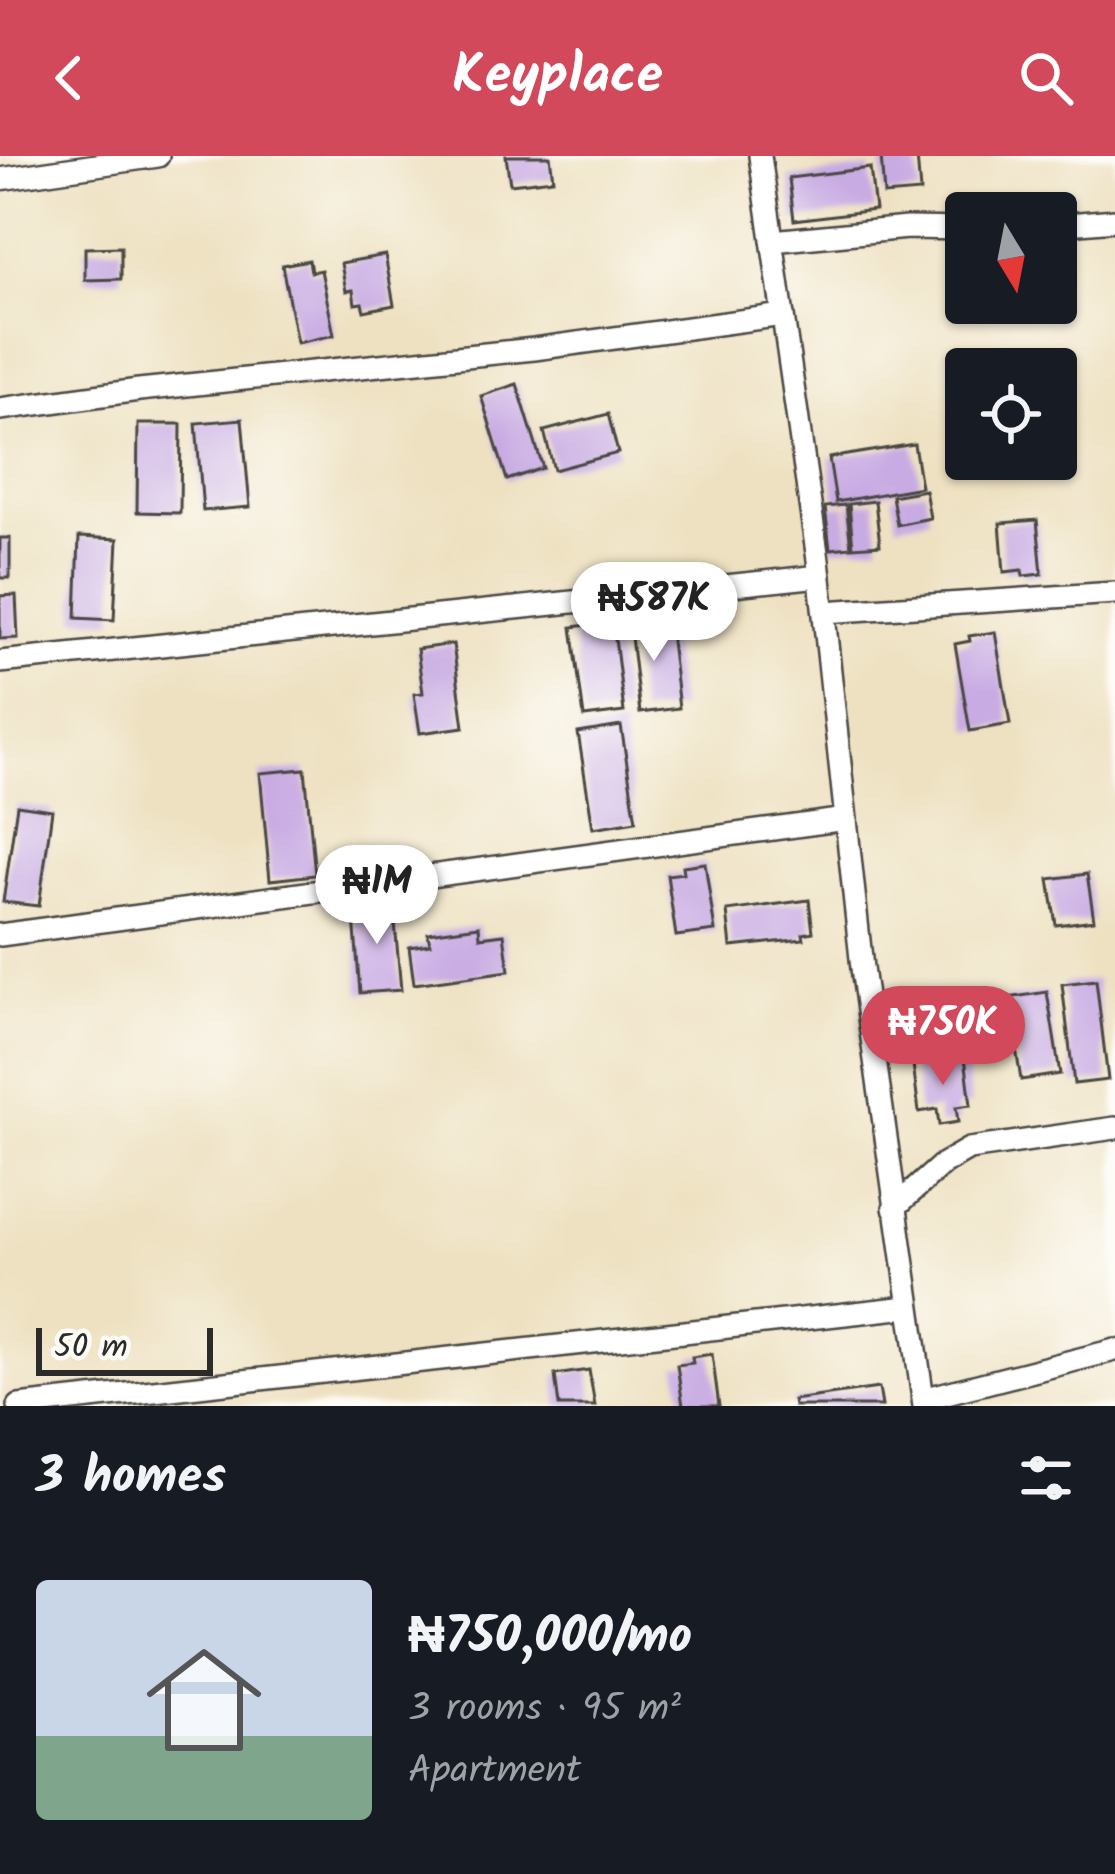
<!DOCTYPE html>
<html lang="en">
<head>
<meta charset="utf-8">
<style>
  :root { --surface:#171b24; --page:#242831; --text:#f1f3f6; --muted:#9ea1a6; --accent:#d1495b }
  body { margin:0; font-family:Kalam,sans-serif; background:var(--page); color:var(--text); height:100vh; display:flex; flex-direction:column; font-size:45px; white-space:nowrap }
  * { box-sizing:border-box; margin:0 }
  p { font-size:39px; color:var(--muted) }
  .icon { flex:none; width:66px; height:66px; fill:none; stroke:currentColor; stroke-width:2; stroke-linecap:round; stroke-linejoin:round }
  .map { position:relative; height:1250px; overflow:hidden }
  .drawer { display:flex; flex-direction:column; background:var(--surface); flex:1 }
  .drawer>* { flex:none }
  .needle { width:78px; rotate:170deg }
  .tools { position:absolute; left:945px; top:36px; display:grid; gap:24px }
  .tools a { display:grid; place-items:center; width:132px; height:132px; border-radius:12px; background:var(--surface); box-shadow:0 3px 9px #0004; font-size:60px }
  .scale { position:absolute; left:36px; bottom:30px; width:177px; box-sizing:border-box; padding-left:12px; border:6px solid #2b2b2b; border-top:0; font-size:33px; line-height:42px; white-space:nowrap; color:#2b2b2b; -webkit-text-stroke:9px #fdfcf7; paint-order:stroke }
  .price { position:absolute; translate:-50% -102px; padding:0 27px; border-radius:42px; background:#fff; color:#222; font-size:39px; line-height:78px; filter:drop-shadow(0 3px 6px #0008) }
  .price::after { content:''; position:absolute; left:50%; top:72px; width:36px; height:27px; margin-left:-18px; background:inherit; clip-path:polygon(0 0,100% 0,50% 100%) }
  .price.current { background:var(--accent); color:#fff }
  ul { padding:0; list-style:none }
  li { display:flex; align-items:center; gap:36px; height:300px; padding:0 36px }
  li span { display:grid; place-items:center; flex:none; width:336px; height:240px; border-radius:12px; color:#555 }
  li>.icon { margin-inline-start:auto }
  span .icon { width:144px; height:144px; fill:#fffc; stroke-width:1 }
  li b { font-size:51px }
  h2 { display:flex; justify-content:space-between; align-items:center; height:144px; padding:0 36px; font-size:51px }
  header { display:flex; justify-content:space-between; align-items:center; height:156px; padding:0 36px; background:var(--accent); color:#fff; font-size:54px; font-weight:700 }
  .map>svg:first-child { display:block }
  .building { fill:#c8abe3 }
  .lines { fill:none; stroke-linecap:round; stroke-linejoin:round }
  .minor-casing { stroke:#484642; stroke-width:26 }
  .minor { stroke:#fff; stroke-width:21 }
</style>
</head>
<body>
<header><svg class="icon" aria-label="back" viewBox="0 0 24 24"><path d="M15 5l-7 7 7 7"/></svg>Keyplace<svg class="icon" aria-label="search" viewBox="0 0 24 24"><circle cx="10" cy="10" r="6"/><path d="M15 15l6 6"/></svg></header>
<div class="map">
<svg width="1115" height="1250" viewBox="0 0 1115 1250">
  <rect width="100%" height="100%" fill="#fdfcf7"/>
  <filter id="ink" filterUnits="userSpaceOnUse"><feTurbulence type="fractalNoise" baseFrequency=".00833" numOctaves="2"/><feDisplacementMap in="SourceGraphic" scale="24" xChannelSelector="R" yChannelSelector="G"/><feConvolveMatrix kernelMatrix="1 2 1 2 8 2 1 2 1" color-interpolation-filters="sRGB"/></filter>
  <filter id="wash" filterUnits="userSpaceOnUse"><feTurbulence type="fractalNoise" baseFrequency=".004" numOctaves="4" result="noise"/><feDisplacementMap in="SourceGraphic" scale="48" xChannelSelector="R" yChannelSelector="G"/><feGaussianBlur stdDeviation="2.7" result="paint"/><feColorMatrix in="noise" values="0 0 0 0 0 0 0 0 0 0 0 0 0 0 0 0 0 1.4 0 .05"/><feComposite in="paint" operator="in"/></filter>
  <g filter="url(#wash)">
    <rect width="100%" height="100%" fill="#eee1c1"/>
    <g id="blocks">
      <path class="building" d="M506,0h44l3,23 -43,5z
        M881,0h36l3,36 -36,3z
        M870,12l5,42 -81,10 -5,-42z
        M121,91v32l-36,1v-32z
        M385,99l9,50 -30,6 -2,-8 -7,1 -2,-14 -7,1 -5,-28z
        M309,104l2,12 10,-2 13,65 -37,8 -15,-78z
        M517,228l26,84 -36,12 -26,-84z
        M608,258l10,39 -64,17 -10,-39z
        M242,263l8,88 -47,4 -7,-88z
        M138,268h43l-1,89 -43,-1z
        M914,288l7,43 -85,15 -7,-44z
        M925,334l5,28 -33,7 -5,-29z
        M875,345l5,44 -27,2 -4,-43z
        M846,349l5,42 -21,2 -5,-42z
        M1037,364l5,54 -19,2 -1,-6 -18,2 -4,-49z
        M79,381l39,2 -4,81 -38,-2z
        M0,382h10v40h-10z
        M16,439l2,43 -18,1v-43z
        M668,459l11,93 -39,5 -11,-93z
        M613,466l11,90 -40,5 -12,-90z
        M995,476l15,92 -40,7 -15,-87 15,-3 -1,-5z
        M453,488l11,83 -44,6 -6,-39 9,-1 -6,-44z
        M621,570l15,95 -43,7 -15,-95z
        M305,613l10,106 -45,5 -10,-107z
        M17,649l35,5 -13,96 -36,-4z
        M705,707l10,68 -39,5 -9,-61 17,-2 -1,-7z
        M1087,718l7,46 -38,5 -7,-46z
        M809,744l4,32 -10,2 1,5 -73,8 -4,-36z
        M393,745l8,89 -41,3 -7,-89z
        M479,770l1,11 24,-3 5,37 -95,13 -5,-37 21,-3 -2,-11z
        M1096,824l12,100 -34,4 -12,-100z
        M1047,836l13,82 -39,6 -13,-82z
        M993,848l3,37 -96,8 -3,-30 19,-1 -1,-7z
        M965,901l6,48 -15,2 2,15 -19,3 -2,-16 -18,3 -6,-48z
        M712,1198l7,52h-36l-6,-41 16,-2 -1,-6z
        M589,1214l6,36h-36l-4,-31z
        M879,1232l3,18h-88l-1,-6z"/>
    </g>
  </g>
  <g filter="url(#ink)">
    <use href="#blocks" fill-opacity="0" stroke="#484642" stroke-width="3"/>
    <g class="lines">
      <defs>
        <path id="minor" d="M760,0l58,404 44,408 62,438
          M0,23l158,-23
          M1056,69l59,-5
          M772,85l135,-13 59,1
          M0,253l139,-19 395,-41 249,-34
          M824,456l291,-19
          M0,506l820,-86
          M0,779l846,-116
          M894,1052l49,-44 26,-15 146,-21
          M923,1243l192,-49
          M19,1250l889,-99"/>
      </defs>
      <use href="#minor" class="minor-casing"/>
      <use href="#minor" class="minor"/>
    </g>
  </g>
</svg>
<div class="tools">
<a><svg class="needle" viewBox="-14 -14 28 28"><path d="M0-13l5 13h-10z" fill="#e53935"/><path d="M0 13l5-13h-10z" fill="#9ea1a6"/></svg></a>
<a><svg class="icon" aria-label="locate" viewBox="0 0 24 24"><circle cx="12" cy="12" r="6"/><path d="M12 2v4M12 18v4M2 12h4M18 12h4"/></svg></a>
</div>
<div class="scale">50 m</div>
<b class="price" style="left:654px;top:508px">₦587K</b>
<b class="price" style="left:377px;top:791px">₦1M</b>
<b class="price current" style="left:943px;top:932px">₦750K</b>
</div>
<section class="drawer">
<h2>3 homes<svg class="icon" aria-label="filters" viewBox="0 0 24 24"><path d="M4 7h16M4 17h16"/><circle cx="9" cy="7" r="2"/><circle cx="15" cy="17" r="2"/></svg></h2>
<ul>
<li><span style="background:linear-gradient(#c9d6e8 65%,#7fa58c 0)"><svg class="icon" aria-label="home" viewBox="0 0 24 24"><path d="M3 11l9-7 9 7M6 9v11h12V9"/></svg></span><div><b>₦750,000/mo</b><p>3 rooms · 95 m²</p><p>Apartment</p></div></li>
</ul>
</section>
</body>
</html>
